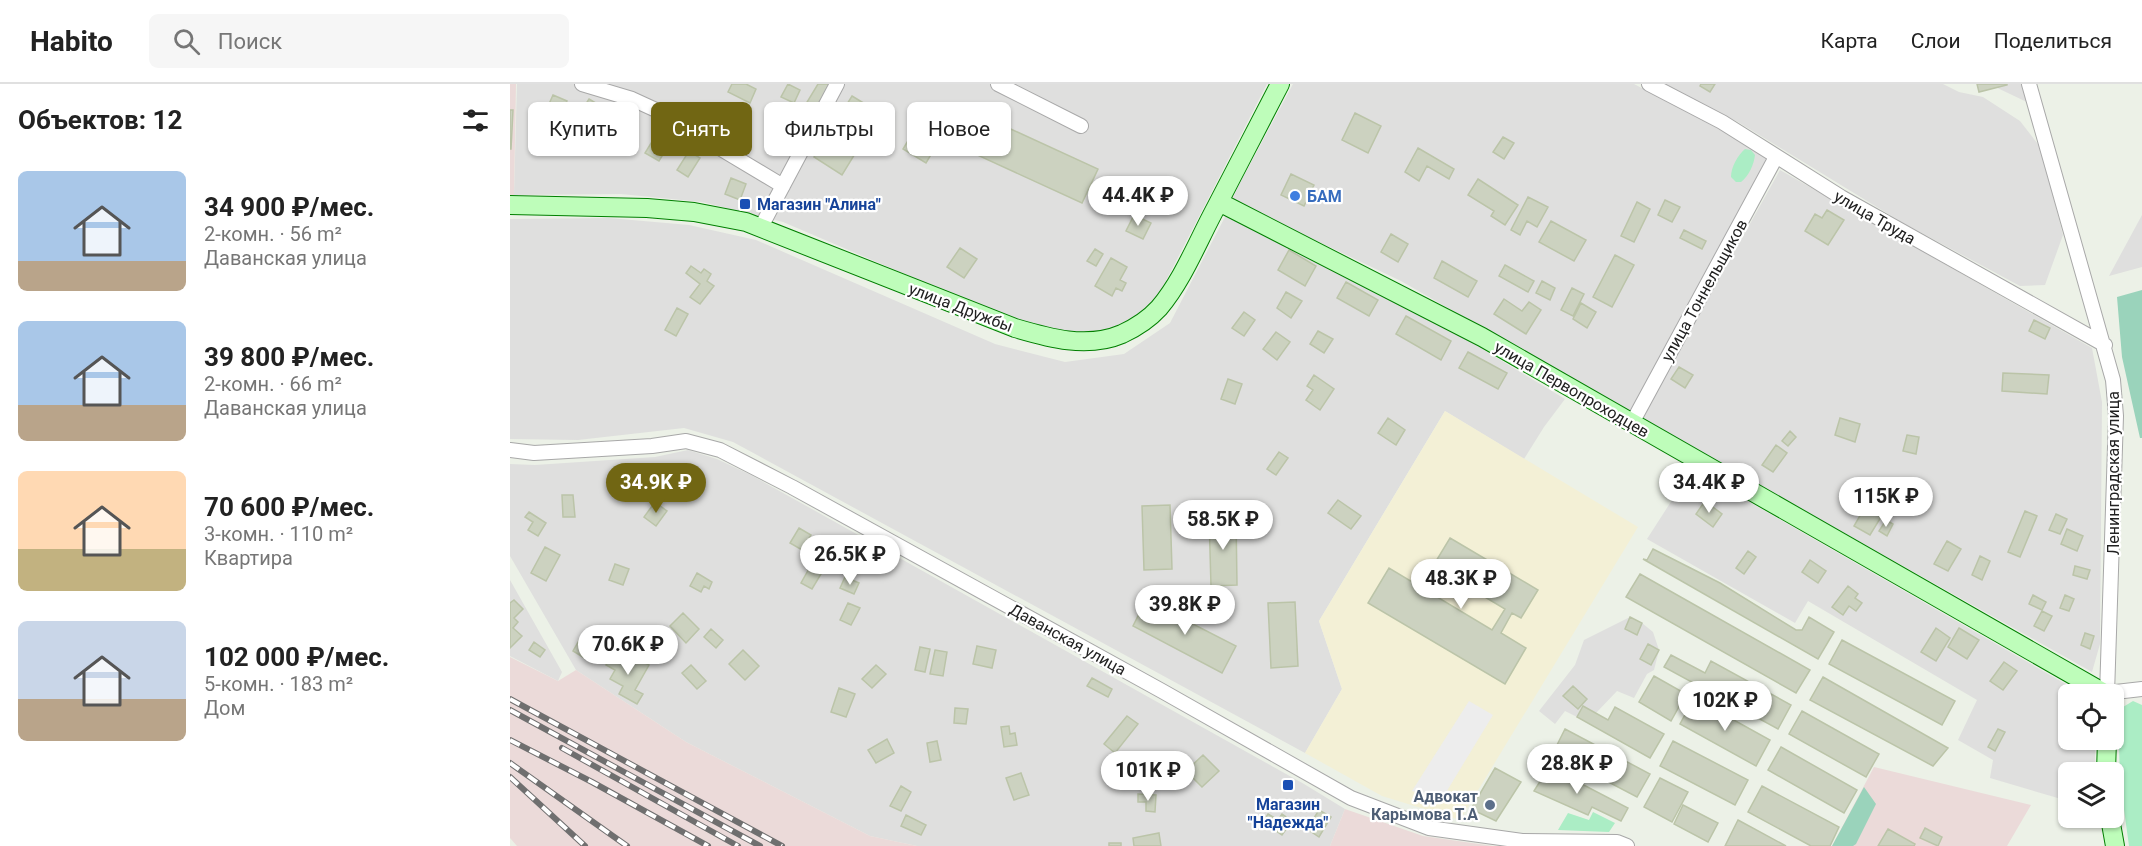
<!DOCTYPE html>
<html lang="ru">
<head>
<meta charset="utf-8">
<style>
  :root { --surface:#fff; --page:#f6f6f6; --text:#222; --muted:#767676; --line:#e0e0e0; --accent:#716613 }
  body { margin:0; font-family:Roboto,sans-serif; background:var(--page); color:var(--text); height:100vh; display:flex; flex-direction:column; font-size:22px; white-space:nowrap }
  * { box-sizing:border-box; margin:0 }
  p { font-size:20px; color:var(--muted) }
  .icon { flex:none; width:33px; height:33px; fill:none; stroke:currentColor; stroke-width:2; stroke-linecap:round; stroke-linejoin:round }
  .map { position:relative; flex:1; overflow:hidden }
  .panel { display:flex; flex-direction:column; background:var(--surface); width:510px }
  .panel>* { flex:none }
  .banner { position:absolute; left:18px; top:18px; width:570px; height:54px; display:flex; gap:12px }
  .tools { position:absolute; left:1548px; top:600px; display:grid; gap:12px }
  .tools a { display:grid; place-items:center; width:66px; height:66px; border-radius:9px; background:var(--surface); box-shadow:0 2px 4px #0004; font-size:30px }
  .price { position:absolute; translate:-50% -51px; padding:0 14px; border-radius:21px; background:#fff; color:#222; font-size:20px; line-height:39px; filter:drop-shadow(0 2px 3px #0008) }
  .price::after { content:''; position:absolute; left:50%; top:36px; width:18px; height:14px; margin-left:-9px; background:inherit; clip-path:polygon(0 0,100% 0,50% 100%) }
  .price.current { background:var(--accent); color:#fff }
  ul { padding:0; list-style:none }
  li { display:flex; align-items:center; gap:18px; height:150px; padding:0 18px }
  li span { display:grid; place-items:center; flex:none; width:168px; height:120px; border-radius:9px; color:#555 }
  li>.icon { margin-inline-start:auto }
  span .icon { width:72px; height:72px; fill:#fffc; stroke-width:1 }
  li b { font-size:26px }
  h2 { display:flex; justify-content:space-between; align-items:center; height:72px; padding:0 18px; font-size:26px }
  .tag { padding:0 21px; border-radius:9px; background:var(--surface); box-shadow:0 2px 4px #0004; font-size:21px; line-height:54px }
  .tag.current { background:var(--accent); color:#fff }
  header { display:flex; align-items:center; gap:36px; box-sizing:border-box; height:84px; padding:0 30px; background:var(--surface); border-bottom:2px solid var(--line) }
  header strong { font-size:28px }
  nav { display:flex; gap:33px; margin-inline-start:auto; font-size:21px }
  .search { width:420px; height:54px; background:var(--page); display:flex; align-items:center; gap:15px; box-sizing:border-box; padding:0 21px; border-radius:9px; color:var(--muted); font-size:22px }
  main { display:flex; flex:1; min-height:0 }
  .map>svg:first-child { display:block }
  .residential { fill:#dfdfde }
  .commercial { fill:#f3f0d6 }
  .industrial { fill:#ebdad9 }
  .grass { fill:#abedc5 }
  .forest { fill:#9ad3bb }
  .parking { fill:#ededed }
  .building { fill:#ccd2c0; stroke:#bbc4a8; stroke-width:1.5 }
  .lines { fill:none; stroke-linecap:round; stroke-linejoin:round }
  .street-casing { stroke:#a8a8a8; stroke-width:16 }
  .secondary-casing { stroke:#017f00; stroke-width:20 }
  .street { stroke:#fff; stroke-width:14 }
  .secondary { stroke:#befdba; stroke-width:18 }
  .rail-casing { stroke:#6f6f6f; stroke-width:6 }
  .rail { stroke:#fff; stroke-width:4; stroke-dasharray:11; stroke-linecap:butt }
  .shop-dot { fill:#3f7fe0; stroke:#fff; stroke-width:2 }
  .transit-dot { fill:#1a4fb4; stroke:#fff; stroke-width:2 }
  .service-dot { fill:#5c6f8a; stroke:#fff; stroke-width:2 }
  .labels { text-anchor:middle; stroke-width:4.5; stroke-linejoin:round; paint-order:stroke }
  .shop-label { font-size:16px; font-weight:bold; fill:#366cbe; stroke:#fff; text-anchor:start }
  .transit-label { font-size:16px; font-weight:bold; fill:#164399; stroke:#fff; text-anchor:start }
  .street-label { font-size:16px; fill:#212121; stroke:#fff }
  .service-label { font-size:16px; font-weight:bold; fill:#4e5e75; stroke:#fff; text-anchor:end }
</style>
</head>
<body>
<header>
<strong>Habito</strong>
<div class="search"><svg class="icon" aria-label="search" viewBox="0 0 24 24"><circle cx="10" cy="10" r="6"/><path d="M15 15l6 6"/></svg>Поиск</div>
<nav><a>Карта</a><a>Слои</a><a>Поделиться</a></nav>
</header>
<main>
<section class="panel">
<h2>Объектов: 12<svg class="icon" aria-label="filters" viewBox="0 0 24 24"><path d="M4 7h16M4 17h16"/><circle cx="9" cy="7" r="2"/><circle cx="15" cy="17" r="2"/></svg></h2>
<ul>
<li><span style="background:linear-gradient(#a9c7e8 75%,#b9a48a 0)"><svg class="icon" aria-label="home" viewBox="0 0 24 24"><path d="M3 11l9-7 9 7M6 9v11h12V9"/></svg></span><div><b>34 900 ₽/мес.</b><p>2-комн. · 56 m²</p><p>Даванская улица</p></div></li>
<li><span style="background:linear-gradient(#a9c7e8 70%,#b9a48a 0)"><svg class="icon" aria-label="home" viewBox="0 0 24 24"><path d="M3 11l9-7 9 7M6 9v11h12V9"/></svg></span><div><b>39 800 ₽/мес.</b><p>2-комн. · 66 m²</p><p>Даванская улица</p></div></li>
<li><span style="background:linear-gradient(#ffd9b3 65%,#c2b280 0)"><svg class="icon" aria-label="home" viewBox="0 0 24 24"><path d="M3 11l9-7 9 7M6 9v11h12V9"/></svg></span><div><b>70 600 ₽/мес.</b><p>3-комн. · 110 m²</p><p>Квартира</p></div></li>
<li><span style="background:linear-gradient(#c9d6e8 65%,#b9a48a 0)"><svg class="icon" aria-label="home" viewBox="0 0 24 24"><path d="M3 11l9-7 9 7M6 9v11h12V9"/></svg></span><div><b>102 000 ₽/мес.</b><p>5-комн. · 183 m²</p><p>Дом</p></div></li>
</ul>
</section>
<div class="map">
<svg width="1632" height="762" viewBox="0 0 1632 762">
  <rect width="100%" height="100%" fill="#ecf1e7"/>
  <path class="residential" d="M7,0h750l-114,222 -32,23 -42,6 -83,-22 -213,-91 -81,-20 -81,-8 -107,1z
    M783,0h341l77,40 56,34 -136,255 -230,-132 -170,-81z
    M1153,0h280l16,8 24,5 37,24 21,27 22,87 -18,50 -25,1 -117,-63 -165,-101z
    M1479,0h37l5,20z
    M1270,86l312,178 10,54 -2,242 -8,28 -451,-253z
    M716,131l243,126 96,58 -21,28 -20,32 -79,-48 -126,210 23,68 -37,64 -572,-311 -49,-14 -106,12 -68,-1v-220l99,-1 80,7 67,15 239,104 70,18 59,-8 46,-31z
    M1632,131v52l-33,9z
    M178,366l29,9 34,16 553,309 41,25 -15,37h-413l-47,-10 -184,-94 -110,-72 -66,-114v-92l25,1 120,-8z
    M1182,385l391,225h-15v46h27v32h-27v29l-78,-23 3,-18 -35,-20 19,-40 -169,-99 -13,22 -148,-84z
    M0,496l52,92 -4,9 -48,-25z
    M1120,533l12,6 11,9 6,18 -5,20 -7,4 -13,24 -17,-7 -21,22 -13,-7 -6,11 -12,-6 -10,13 -16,-13 36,-46 9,-25z"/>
  <path class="commercial" d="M935,327l193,116 -178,293 -78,-24 -77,-43 37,-64 -23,-68z"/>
  <path class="industrial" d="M0,0h6l-2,111h-4z
    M0,573l48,24 18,-11 110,72 184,94 47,10h-400l-7,-8z
    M1364,683l157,38 -24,41h-175z
    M835,725l78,27 70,10h-163z"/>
  <path class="grass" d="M1235,65l6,1 4,5c-1,9 -6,21 -14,27h-5l-5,-5c0,-10 7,-22 14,-28z
    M1623,617l9,4v141h-13l-9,-66 -2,-70z
    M1083,728l22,11 -6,9 -51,-2 10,-17 21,7z"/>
  <path class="forest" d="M1632,206v148h-2l-18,-81 -5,-60z
    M1354,703l12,17 -20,40 -3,2h-21z"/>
  <path class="parking" d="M959,617l24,14 -51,84 -30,-8z"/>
  <path class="building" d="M222,0h14l10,5 -6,14 -22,-11z
    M278,0l12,6 -6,13 -13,-6z
    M308,0h14l-21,35 -10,-7z
    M1191,0h14l-5,8 -10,-6z
    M1467,0h30v1l-28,7z
    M43,11l14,6 -8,18 -14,-6z
    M342,12l28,17 -38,62 -28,-18z
    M79,15l10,6 -11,20 -11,-7z
    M260,20l19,8 -5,10 -19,-8z
    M181,25l30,18 -7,11 -30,-17z
    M417,25l23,14 -24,40 -23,-14z
    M0,26h3l-2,39h-1z
    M112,27l13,9 -14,20 -13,-9z
    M845,29l26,13 -13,27 -26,-13z
    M481,36l107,49 -16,34 -107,-49z
    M146,51l14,8 -11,18 -14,-8z
    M993,53l11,6 -10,16 -11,-7z
    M908,64l36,21 -5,10 -22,-13 -8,15 -14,-9z
    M179,67l11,7 -12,19 -11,-7z
    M781,90l23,11 -10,21 -23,-11z
    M221,94l15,6 -6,16 -15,-6z
    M968,95l40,26 -13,20 -14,-9 3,-5 -26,-16z
    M1018,113l20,10 -11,20 -10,-6 -7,14 -9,-5z
    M1155,116l15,7 -8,15 -14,-7z
    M1127,118l13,7 -16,33 -13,-6z
    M1317,126l17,10 -16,25 -23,-14 10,-17 7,4z
    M624,131l17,8 -8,16 -17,-8z
    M1041,137l35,19 -12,21 -35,-19z
    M1174,146l22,11 -4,8 -22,-11z
    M881,150l17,10 -10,18 -17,-10z
    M450,164l17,11 -13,19 -17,-11z
    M585,165l8,5 -7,12 -9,-5z
    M779,166l27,16 -11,20 -27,-16z
    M1105,171l19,10 -22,42 -19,-10z
    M601,174l16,9 -7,13 6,3 -4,8 -6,-3 -4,8 -17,-10z
    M932,177l35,20 -9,16 -34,-19z
    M995,181l29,16 -6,11 -29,-16z
    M181,182l10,7 3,-4 7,5 -4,7 7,5 -14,18 -10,-7 10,-13 -14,-11z
    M1032,197l13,7 -5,12 -14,-7z
    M836,198l32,18 -9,16 -32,-18z
    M1062,204l12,6 -11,22 -12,-6z
    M776,208l16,9 -11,17 -14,-10z
    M994,215l18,12 7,-9 12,8 -15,24 -32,-20z
    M1071,219l15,9 -9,16 -14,-9z
    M167,224l11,6 -12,22 -11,-6z
    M734,228l11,8 -11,16 -12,-8z
    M896,232l45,25 -10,19 -45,-26z
    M1524,236l16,8 -5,11 -16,-8z
    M808,247l15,8 -9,14 -14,-9z
    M766,248l14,10 -13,18 -14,-11z
    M958,268l39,21 -9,16 -39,-21z
    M1169,283l14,8 -8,13 -14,-9z
    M1493,289l46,2 -2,19 -45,-3z
    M804,291l20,14 -14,21 -14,-10 7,-10 -6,-4z
    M718,295l14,5 -7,20 -14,-5z
    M878,334l17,12 -9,15 -18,-12z
    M1330,334l20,6 -5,18 -20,-7z
    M1280,347l6,6 -8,9 -6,-5z
    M1397,351l12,2 -3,17 -13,-3z
    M1266,361l11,8 -14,19 -11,-7z
    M769,368l9,6 -12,17 -9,-6z
    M1355,400l15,9 -7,11 -15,-9z
    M52,411h11l2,22h-12z
    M828,416l23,16 -10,13 -23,-16z
    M1195,417l17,13 -9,13 -17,-13z
    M145,418l12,9 -11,15 -12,-9z
    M660,421l2,64 -28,1 -2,-64z
    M1355,423l16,10 -11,18 -16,-9z
    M1515,427l12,5 -17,41 -12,-5z
    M19,428l17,11 -8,13 -10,-6 5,-8 -8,-5z
    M1546,430l11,5 -7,15 -11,-4z
    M699,432h27l1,69 -26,1z
    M1376,436l7,4 -6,12 -8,-5z
    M289,444l12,7 -9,15 -12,-7z
    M1557,445l16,7 -6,15 -16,-7z
    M940,454l88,52 -17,28 -9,-5 -11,20 25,15 -21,36 -137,-81 21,-35 103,62 13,-21 -72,-43z
    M1437,457l14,8 -13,22 -14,-7z
    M35,463l15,8 -14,26 -15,-8z
    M1143,465l67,34 76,47h6l7,-13 25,15 -16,27 -175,-100 4,1z
    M1238,467l8,6 -12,17 -8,-6z
    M1470,472l10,5 -8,19 -10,-5z
    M1300,476l16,11 -8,12 -16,-11z
    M105,480l14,5 -6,16 -14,-5z
    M1565,482l15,4 -3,9 -14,-4z
    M300,483l11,7 -9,15 -11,-6z
    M187,489l15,9 -3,7 -5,-3 -3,6 -11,-6z
    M1130,490l170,96 -14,23 -170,-96z
    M335,493l14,6 -5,11 -14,-6z
    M1338,502l10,8 -3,4 7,5 -6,8 -7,-5 -6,9 -11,-8z
    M1523,511l13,7 -4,8 -13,-6z
    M1555,511l9,4 -5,12 -9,-3z
    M4,516l9,9 -9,9 4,4 -5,6 9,8 -12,12v-45z
    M636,516l90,46 -14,27 -89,-47z
    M785,518l3,64 -27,2 -3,-65z
    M338,519l12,5 -9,17 -11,-5z
    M1532,527l10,5 -8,15 -10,-5z
    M173,529l16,16 -13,14 -16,-17z
    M1120,533l12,6 -5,12 -12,-6z
    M1426,544l14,10 -14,23 -15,-9z
    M1449,544l20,12 -12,19 -19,-12z
    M201,545l12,11 -7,8 -12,-11z
    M1575,549l9,3 -4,13 -9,-4z
    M71,553l16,11 -8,13 -16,-10z
    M1332,556l113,61 -13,24 -113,-61z
    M24,558l11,8 -5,7 -11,-7z
    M1138,560l11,6 -8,15 -11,-6z
    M467,562l19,4 -4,18 -19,-4z
    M410,563l10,2 -5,23 -10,-2z
    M233,566l16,16 -14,14 -16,-16z
    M425,566l12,2 -4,24 -13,-2z
    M103,569l20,11 3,-6 13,7 -14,25 8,4 -6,10 -18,-10 4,-8 -13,-7 5,-9 -9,-5z
    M1161,571l34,18 6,-12 80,44 -13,24 -114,-62z
    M1494,578l13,9 -14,19 -13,-9z
    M181,581l15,16 -9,8 -15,-16z
    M366,581l10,9 -14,14 -10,-9z
    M1144,592l32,18 -15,27 -32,-19z
    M1313,593l125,71 -15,18 -123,-66z
    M582,594l20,11 -4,8 -21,-11z
    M1063,602l14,13 -9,10 -15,-13z
    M329,604l16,6 -9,23 -15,-5z
    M1184,614l76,42 -14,26 -76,-42z
    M1073,622l25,14 7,-13 49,27 -14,24 -73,-41z
    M445,624l13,1 -2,15 -12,-1z
    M1292,627l77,43 -13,23 -77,-43z
    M617,632l11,8 -23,29 -11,-9z
    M499,642l1,8 5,-1 2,12 -13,2 -3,-20z
    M1055,645l85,45 -13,23 -84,-44z
    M1488,645l7,3 -10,19 -7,-4z
    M377,655l7,14 -18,10 -8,-13z
    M427,657l4,19 -11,2 -3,-19z
    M1163,657l75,39 -13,25 -75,-39z
    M1271,663l76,43 -13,23 -76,-43z
    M693,671l16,16 -17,16 -16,-16z
    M1039,683l79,41 -7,13 -29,-14 -4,8 -54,-24z
    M985,684l26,14 -25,39 -25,-12z
    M511,689l8,22 -15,5 -8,-22z
    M1150,694l28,14 -16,30 -28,-15z
    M391,702l10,6 -10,19 -11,-5z
    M1252,702l77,41 -9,19h-19l-63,-34z
    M628,710l18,1 -1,17 -9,-1v-9h-8z
    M1173,721l35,18 -10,19 -34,-18z
    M809,726l12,7 -12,20 -12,-8z
    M758,730l10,6 4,-6 10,7 -10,14 -19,-13z
    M396,731l20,10 -5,10 -20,-9z
    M1228,736l48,26h-61z
    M1415,744l17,9 -4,9 -18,-8z
    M1378,745l27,15 -1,2h-36z
    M649,749l2,13h-27l-1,-8z
    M599,759h12v3h-12z"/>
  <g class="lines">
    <defs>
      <path id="street" d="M72,0l50,15 24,11 127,76
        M488,0l83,42
        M1139,0l73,38 119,75 264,148
        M1519,0l84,296 3,36 -9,278
        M251,143l76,-143
        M1122,339l144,-266
        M0,366l24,3 118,-7 34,-5 34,9 72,37 370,204 189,107 78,30 93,13 95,1 10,4
        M1597,609l35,-4"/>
      <path id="secondary" d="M709,118l263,135 624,357
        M0,121l137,3 47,4 52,10 269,106c34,10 72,21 107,6 13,-6 27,-15 37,-26 22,-26 36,-60 52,-91 23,-44 46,-89 69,-133
        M1596,688l1,-32
        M1600,734l5,28"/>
    </defs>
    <use href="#street" class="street-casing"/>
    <use href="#secondary" class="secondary-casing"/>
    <use href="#street" class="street"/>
    <use href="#secondary" class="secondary"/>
    <defs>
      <path id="rail" d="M0,615l272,147
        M0,626l250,136
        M0,656l82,42 116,64
        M52,664l176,98
        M0,679l117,83
        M0,693l75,69"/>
    </defs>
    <use href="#rail" class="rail-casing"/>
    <use href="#rail" class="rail"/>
  </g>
  <circle class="shop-dot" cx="785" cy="112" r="6"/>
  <g class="transit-dot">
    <rect x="229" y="114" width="12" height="12" rx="3"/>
    <rect x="772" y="695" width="12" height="12" rx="3"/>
  </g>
  <circle class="service-dot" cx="980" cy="721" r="6"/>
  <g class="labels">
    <g class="shop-label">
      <text x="797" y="118">БАМ</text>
    </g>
    <g class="transit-label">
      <text x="247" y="126">Магазин "Алина"</text>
      <text x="778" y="726" text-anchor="middle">Магазин<tspan x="778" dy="18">"Надежда"</tspan></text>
    </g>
    <g class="street-label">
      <text transform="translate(1365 133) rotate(30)" y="6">улица Труда</text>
      <text transform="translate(1194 206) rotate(-61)" y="6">улица Тоннельщиков</text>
      <text transform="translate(451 223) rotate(21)" y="6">улица Дружбы</text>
      <text transform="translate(1062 305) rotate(30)" y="6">улица Первопроходцев</text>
      <text transform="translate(1603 389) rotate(-90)" y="6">Ленинградская улица</text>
      <text transform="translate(558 555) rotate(29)" y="6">Даванская улица</text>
    </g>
    <g class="service-label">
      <text x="968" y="718">Адвокат<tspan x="968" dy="18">Карымова Т.А</tspan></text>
    </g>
  </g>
</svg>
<div class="tools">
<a><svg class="icon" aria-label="locate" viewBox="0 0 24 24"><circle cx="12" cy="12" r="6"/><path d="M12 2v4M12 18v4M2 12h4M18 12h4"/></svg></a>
<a><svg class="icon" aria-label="layers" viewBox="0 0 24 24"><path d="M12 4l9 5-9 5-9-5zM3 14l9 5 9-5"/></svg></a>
</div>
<b class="price" style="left:628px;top:143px">44.4K ₽</b>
<b class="price current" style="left:146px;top:430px">34.9K ₽</b>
<b class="price" style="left:1199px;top:430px">34.4K ₽</b>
<b class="price" style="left:1376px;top:444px">115K ₽</b>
<b class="price" style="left:713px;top:467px">58.5K ₽</b>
<b class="price" style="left:340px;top:502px">26.5K ₽</b>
<b class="price" style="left:951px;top:526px">48.3K ₽</b>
<b class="price" style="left:675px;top:552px">39.8K ₽</b>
<b class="price" style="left:118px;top:592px">70.6K ₽</b>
<b class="price" style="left:1215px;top:648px">102K ₽</b>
<b class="price" style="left:1067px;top:711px">28.8K ₽</b>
<b class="price" style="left:638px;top:718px">101K ₽</b>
<div class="banner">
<a class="tag">Купить</a>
<a class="tag current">Снять</a>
<a class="tag">Фильтры</a>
<a class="tag">Новое</a>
</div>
</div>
</main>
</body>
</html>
